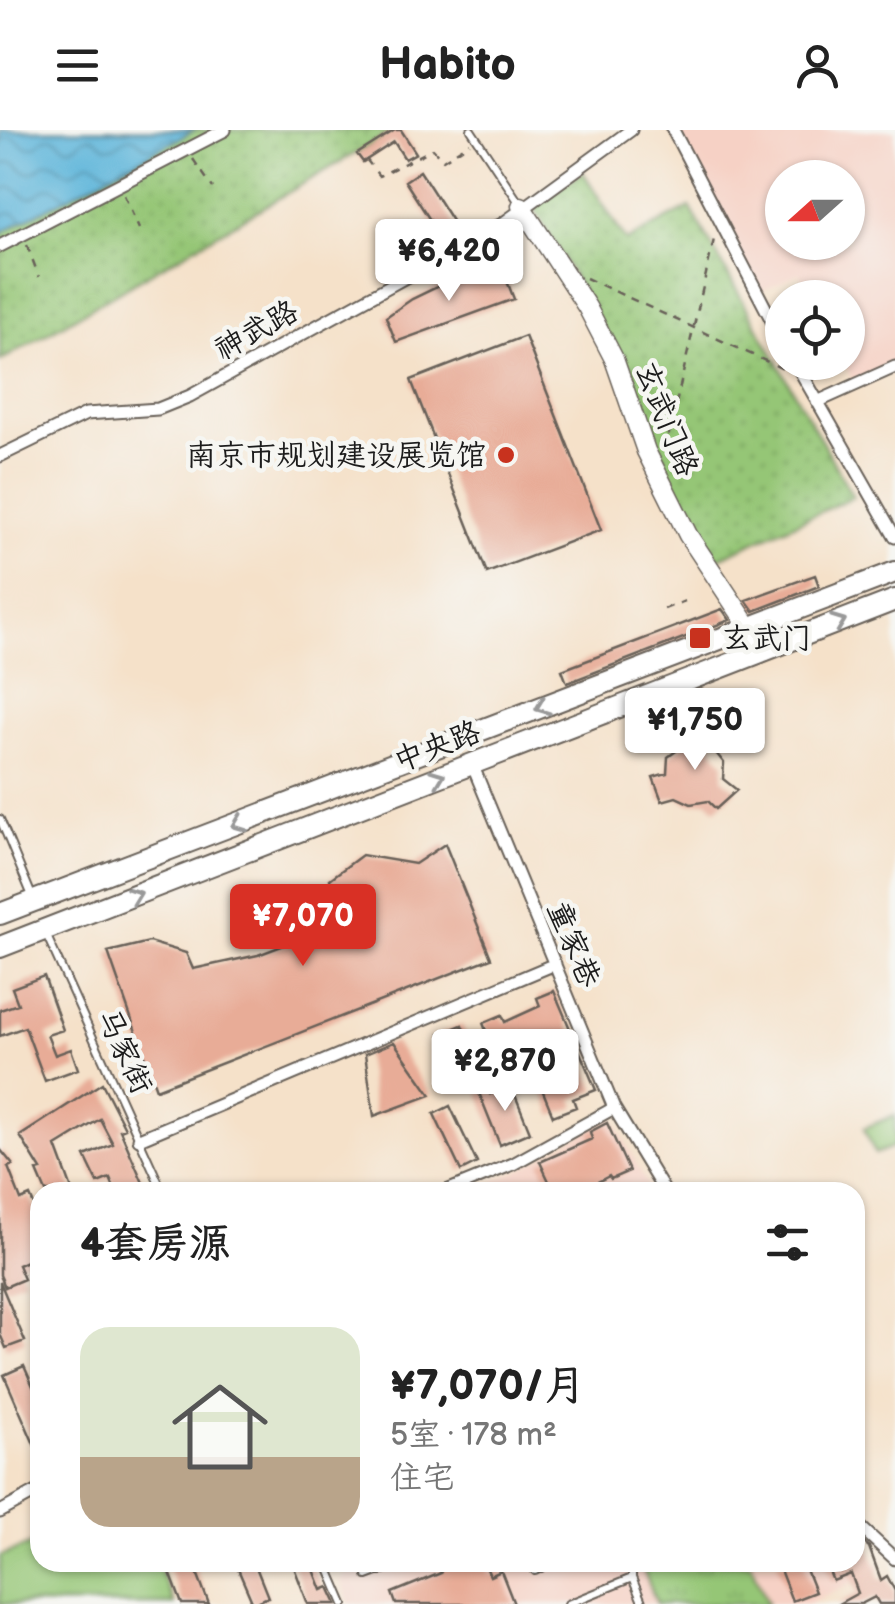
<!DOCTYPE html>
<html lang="zh">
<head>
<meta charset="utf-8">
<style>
  :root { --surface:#fff; --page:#f2f2f2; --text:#222; --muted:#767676; --line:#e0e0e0; --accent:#d93025 }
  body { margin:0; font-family:"Balsamiq Sans","LXGW WenKai TC",sans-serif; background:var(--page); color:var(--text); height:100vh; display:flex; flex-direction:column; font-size:38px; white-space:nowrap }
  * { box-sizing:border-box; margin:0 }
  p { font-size:32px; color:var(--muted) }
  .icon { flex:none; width:55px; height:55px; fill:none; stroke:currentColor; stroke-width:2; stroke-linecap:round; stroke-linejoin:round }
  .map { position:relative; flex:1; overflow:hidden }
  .sheet { position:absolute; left:30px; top:1052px; width:835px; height:390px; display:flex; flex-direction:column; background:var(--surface); border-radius:30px; box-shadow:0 2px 8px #0004 }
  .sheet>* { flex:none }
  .needle { width:65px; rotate:249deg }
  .fabs { position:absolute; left:765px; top:30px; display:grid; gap:20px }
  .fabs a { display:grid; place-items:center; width:100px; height:100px; border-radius:50%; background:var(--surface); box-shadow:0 2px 8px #0004; font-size:50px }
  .price { position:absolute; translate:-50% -85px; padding:0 22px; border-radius:10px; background:#fff; color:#222; font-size:32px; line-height:65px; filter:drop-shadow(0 2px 5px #0008) }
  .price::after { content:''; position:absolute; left:50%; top:60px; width:30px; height:22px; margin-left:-15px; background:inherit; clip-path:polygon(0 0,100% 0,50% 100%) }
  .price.active { background:var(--accent); color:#fff }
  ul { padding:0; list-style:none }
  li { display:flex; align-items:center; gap:30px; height:250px; padding:0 50px }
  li+li { border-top:2px solid var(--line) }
  li span { display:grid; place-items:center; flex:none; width:280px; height:200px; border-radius:30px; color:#555 }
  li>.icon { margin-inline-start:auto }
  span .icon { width:120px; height:120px; fill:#fffc; stroke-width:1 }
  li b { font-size:42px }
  h2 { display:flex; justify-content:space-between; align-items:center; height:120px; padding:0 50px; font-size:42px }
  header { display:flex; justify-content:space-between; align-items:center; height:130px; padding:0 50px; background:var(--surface); font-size:45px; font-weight:700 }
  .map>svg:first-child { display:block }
  .built { fill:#f6d1c5; fill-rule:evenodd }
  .grass { fill:url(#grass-tufts); stroke:#587149; stroke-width:2.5 }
  .park { fill:url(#park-dots); stroke:#587149; stroke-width:2.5 }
  .pitch { fill:#95c676; stroke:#587149; stroke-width:2.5 }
  .water { fill:url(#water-waves); stroke:#3c687b; stroke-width:2.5 }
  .building { fill:#e8ac97 }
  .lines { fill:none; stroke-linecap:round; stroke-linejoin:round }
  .lane-casing { stroke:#686159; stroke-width:10 }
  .street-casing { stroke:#686159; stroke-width:15 }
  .secondary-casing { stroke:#686159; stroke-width:21 }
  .primary-casing { stroke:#686159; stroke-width:24 }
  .path { stroke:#686159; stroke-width:2.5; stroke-dasharray:8 8; stroke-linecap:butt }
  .lane { stroke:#fff; stroke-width:6 }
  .street { stroke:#fff; stroke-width:11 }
  .secondary { stroke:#fff; stroke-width:18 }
  .primary { stroke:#fff; stroke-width:20 }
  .oneway { stroke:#999 }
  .poi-dot { fill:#c8321e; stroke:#f6f6f2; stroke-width:4 }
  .labels { text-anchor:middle; stroke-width:9; stroke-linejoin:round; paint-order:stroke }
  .street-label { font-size:30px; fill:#1c1c1c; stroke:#f6f6f2 }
  .poi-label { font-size:30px; fill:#1c1c1c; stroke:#f6f6f2; text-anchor:end }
</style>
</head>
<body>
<header><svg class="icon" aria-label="menu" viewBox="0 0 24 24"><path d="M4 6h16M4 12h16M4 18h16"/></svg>Habito<svg class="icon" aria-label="person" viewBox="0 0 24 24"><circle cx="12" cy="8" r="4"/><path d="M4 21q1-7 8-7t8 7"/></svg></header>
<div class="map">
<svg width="895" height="1474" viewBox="0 0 895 1474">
  <defs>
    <pattern id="grass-tufts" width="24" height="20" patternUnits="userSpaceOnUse" patternTransform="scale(2.5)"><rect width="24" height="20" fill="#95c676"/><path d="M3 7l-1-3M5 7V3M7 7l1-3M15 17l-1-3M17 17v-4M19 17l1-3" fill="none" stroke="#80aa66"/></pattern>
    <pattern id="park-dots" width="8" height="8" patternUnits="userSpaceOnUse" patternTransform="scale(2.5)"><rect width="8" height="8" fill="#95c676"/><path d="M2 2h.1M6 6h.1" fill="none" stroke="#80aa66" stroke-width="1.8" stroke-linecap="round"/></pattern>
    <pattern id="water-waves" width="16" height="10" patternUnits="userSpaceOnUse" patternTransform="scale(2.5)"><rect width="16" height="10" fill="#5db5da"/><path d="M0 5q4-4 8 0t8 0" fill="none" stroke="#4c92b0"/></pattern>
  </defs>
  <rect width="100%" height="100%" fill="#f6f6f2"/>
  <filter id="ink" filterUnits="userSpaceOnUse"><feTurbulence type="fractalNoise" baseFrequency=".01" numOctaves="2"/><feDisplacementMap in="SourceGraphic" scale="20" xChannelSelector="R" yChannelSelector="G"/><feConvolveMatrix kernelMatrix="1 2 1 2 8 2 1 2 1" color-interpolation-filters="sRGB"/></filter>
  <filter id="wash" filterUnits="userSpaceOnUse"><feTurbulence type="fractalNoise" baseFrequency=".0048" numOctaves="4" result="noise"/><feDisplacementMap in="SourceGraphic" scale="40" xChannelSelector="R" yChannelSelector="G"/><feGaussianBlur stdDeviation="2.25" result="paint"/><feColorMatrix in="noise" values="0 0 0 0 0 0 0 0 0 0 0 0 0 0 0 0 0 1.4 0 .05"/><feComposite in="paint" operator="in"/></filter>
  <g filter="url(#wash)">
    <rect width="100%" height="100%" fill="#f5e1c9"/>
    <path class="built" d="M673,0h222v237l-40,18 -11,-22 4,-1v-64l-36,-1 -13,-24 -42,20zM782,48h66v64h-66z
      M613,987l38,75h-185l49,-20z
      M855,1408l27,31 -75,35h-457l-9,-23 3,-6 37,-13h474z"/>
    <path class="grass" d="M647,1432l104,1 17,41h-111l-14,-35z"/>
    <path class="park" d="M0,0h395l-395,231z
      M583,42l43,69 64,-34 163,290 -136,62 -60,-100 -39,-104 -85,-149z"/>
    <path class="pitch" d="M895,985v31l-20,8 -11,-26z
      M40,1411v21l117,1 17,41h-174v-48z"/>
    <path class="water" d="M0,0h195l-195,103z"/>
    <g id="blocks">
      <path class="building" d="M395,0h6l15,23 -11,6 -11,-17 -31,20 -6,-8z
        M420,41l34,53 -15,10 -34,-53z
        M503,141l11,28 -118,43 -10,-25 26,-18 29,-14z
        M525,206l76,194 -114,43 -76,-193z
        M815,445l4,11 -65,25 -8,-11z
        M722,479l8,11 -163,63 -5,-13z
        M687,599l27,6 -2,13 12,15 -1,16 14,11 -21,19 -8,-8 -17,3 -15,-7 -14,4 -9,-24 14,-4 1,-16 15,-11z
        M445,714l46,114 -335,131 -48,-137 41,-10 37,11 7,16 65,-14 48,-18 33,-23 -9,-35 32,-24 53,9z
        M44,846l19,54 -16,5 8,20 16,-6 7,20 -33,12 -20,-54 -25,9v-26l18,-6 -6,-16z
        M554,861l42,99 -23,9 3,8 -23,9 -20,-49 -28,12 -22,-56 19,-8 3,7 35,-16 -3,-8z
        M462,895l21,52 -23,8 -20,-51z
        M394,912l37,53 -57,21 -9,-62z
        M102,953l23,45 -5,2 27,62h-31l-6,-14 -12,5 -13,-27 28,-12 -13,-25 -44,27 17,46h-27l-9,-21 4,-1 -21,-34z
        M511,955l19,47 -30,13 -21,-52 9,-4 2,5z
        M450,976l27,57 -16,8 -27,-57z
        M607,993l22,48 -18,8 -2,-3 -31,16h-24l-14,-30 52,-23 -2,-7z
        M0,1019l13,16 -5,2 13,33 9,-4 10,23v36l-22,10 6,14 -19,8 -5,-12z
        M0,1152l25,59 -19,7 -6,-14z
        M24,1236l16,36v56l-36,-83z
        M855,1405l14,12 12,33 6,-4 8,15v13h-16l-4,-7 -14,7h-23l20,-11 -7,-19 -18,7 -8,-19h30z
        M166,1432h27l16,42h-27z
        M235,1432h19l14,35 -15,7z
        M292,1432h19l11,28 7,-3 8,17h-29z
        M445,1432h39l6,14 11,-5 13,33h-118l-4,-11 49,-20 -3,-8z
        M777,1432h26l12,30 -23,9z"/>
    </g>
  </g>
  <g filter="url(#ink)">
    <use href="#blocks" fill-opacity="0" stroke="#686159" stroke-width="2.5"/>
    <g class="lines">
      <defs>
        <path id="lane" d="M471,0l49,74
          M0,689l32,77
          M46,804l117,258
          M326,1432l18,42
          M531,1432l4,9 18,-9
          M367,1446l37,-14
          M632,1448l11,26
          M568,1474l64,-26v-16"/>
        <path id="street" d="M673,0l109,210
          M0,116l225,-116
          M795,232l100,175
          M817,272l78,-35
          M0,326l86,-42 72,-5 32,-13 312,-172 129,-94
          M472,634l142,344 51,84
          M139,1009l416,-175
          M444,1062l69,-28 101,-56
          M0,1382l40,-22
          M855,1392l40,37"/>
        <path id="secondary" d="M521,76l66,101 27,52 32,92 42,84 77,116"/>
        <path id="primary" d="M0,784l895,-342
          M0,817l895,-347"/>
      </defs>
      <use href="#lane" class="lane-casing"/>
      <use href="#street" class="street-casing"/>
      <use href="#secondary" class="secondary-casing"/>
      <use href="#primary" class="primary-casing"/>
      <path class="path" d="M193,29l20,29
        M366,29l13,17 54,-27 10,11 27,-17
        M124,65l15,34
        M27,115l12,32
        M586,148l197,91
        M665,321l50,-216
        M664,479l21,-8"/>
      <use href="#lane" class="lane"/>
      <use href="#street" class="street"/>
      <use href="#secondary" class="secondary"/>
      <use href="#primary" class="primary"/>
    </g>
    <defs><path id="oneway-chevron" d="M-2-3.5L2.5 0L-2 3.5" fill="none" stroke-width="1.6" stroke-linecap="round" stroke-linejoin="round" transform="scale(2.5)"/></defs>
    <g class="oneway">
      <use href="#oneway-chevron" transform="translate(839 492) rotate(-21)"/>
      <use href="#oneway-chevron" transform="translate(542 577) rotate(159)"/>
      <use href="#oneway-chevron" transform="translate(438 647) rotate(-21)"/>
      <use href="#oneway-chevron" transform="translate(239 694) rotate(159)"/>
      <use href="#oneway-chevron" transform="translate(135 765) rotate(-21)"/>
    </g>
  </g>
  <g class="poi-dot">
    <circle cx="506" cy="325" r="10"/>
    <rect x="688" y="496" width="24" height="24" rx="5"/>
  </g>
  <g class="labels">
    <g class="street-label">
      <text transform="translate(256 200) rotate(-29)" y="10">神武路</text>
      <text transform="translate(667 289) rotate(68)" y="10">玄武门路</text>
      <text transform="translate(437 616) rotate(-21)" y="10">中央路</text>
      <text transform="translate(574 814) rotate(67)" y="10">童家巷</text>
      <text transform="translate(125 921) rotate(65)" y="10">马家街</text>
    </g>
    <g class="poi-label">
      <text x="486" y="335">南京市规划建设展览馆</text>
      <text x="722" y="518" text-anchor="start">玄武门</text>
    </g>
  </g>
</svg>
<div class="fabs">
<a><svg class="needle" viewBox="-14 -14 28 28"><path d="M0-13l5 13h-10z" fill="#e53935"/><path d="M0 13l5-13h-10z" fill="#767676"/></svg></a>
<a><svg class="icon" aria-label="locate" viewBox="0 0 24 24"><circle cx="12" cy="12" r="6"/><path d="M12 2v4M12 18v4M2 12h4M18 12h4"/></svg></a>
</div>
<b class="price" style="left:449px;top:174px">¥6,420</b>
<b class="price" style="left:695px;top:643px">¥1,750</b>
<b class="price active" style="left:303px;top:839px">¥7,070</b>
<b class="price" style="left:505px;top:984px">¥2,870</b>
<section class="sheet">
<h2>4套房源<svg class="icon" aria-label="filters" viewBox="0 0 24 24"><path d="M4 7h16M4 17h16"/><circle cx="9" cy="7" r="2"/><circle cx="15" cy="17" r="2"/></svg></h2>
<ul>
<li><span style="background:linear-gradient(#dfe7d0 65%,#b9a48a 0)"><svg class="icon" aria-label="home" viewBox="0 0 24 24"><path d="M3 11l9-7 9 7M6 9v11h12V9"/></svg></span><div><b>¥7,070/月</b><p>5室 · 178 m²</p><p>住宅</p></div></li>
</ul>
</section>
</div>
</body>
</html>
